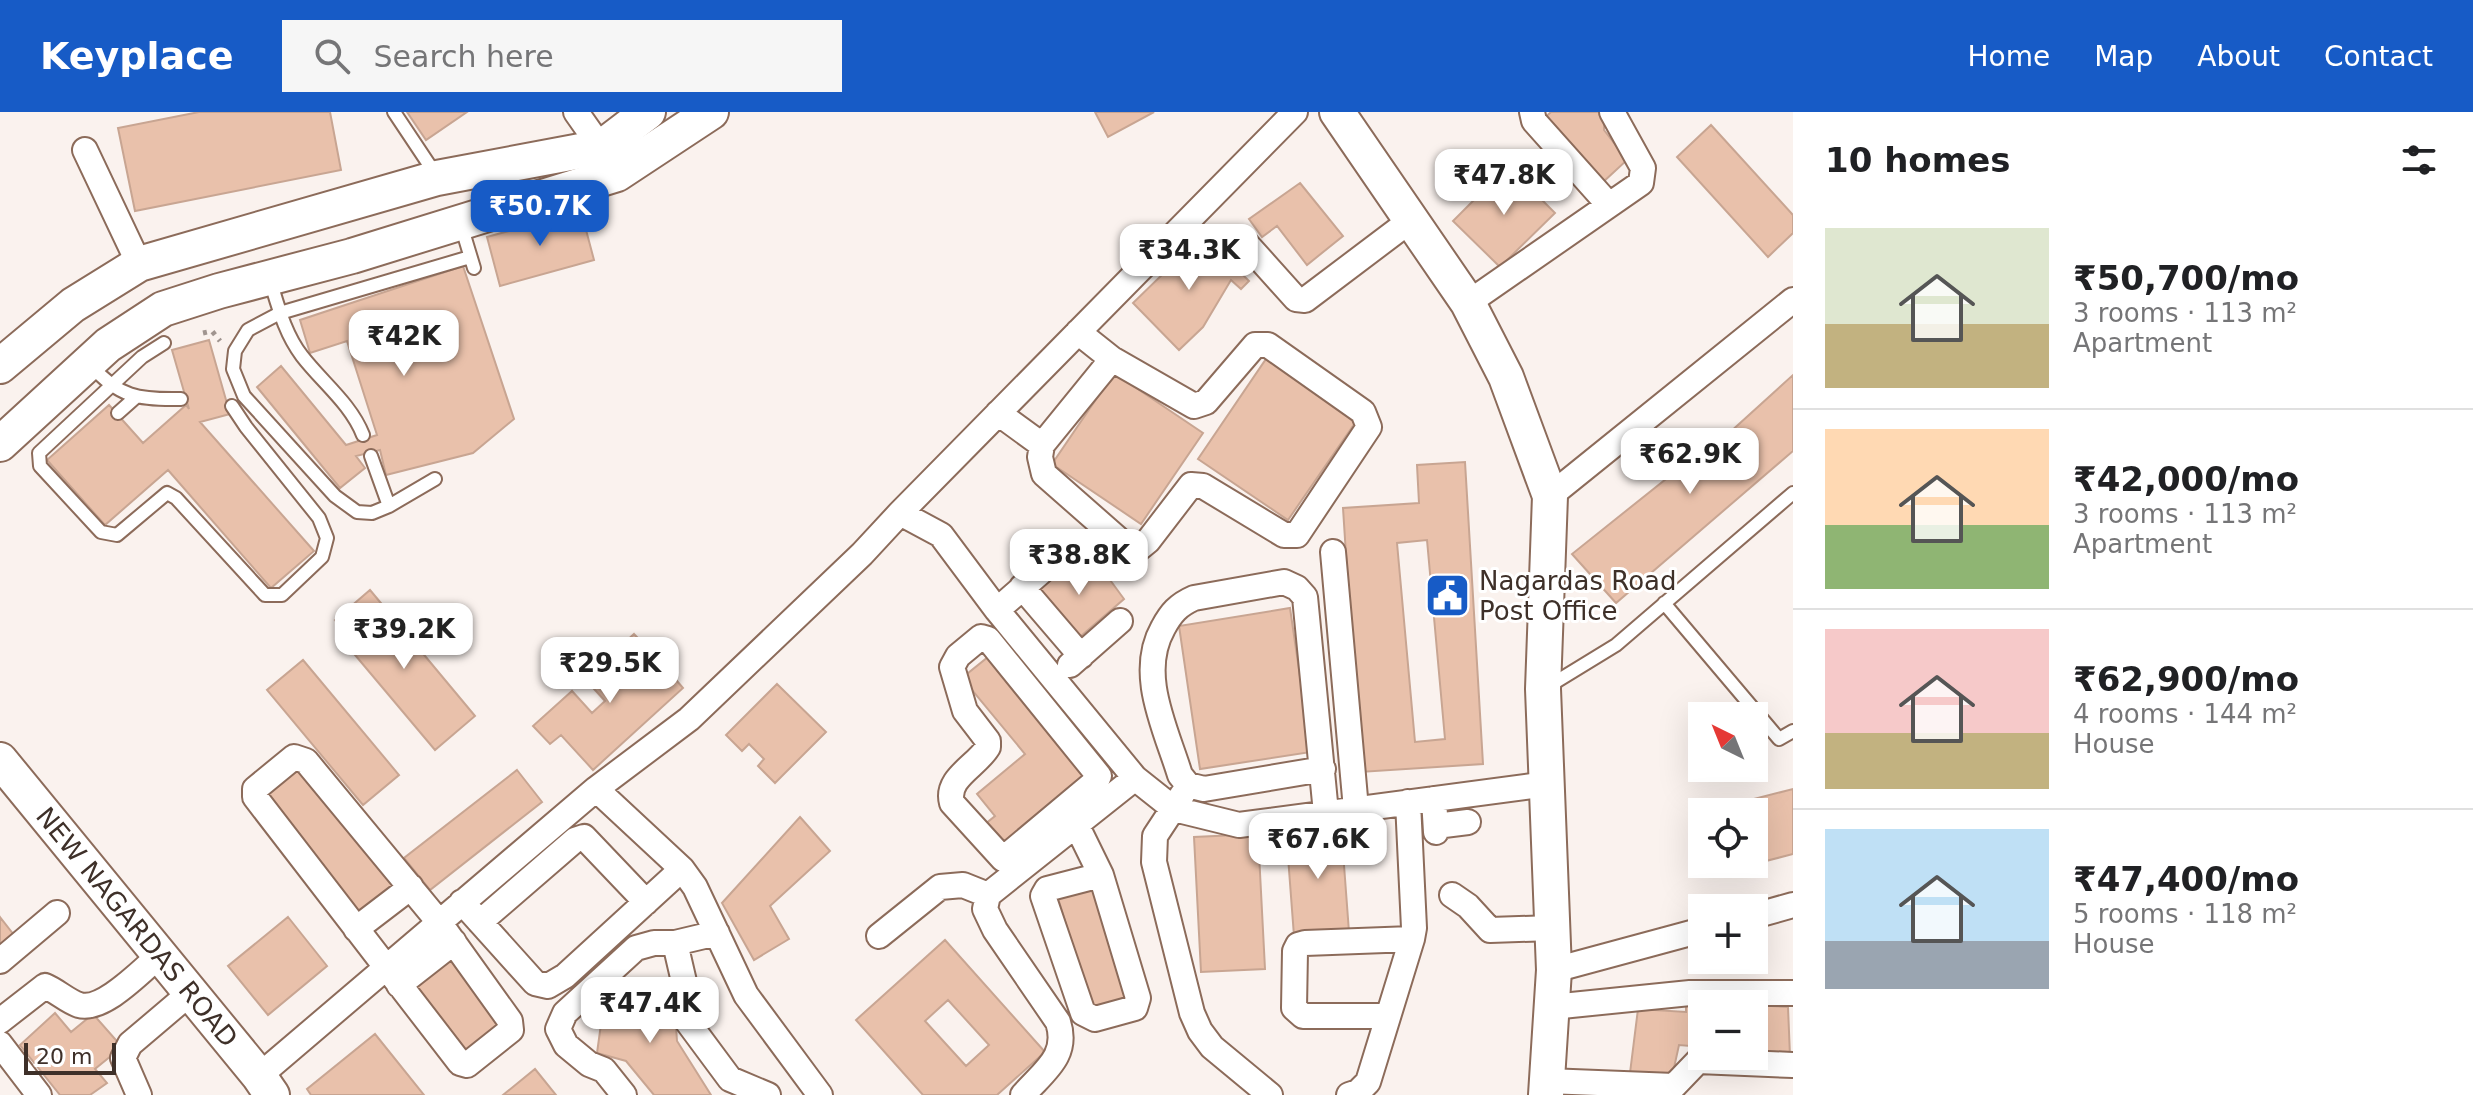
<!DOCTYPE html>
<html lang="en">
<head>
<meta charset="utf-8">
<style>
  :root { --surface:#fff; --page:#f6f6f6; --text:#202124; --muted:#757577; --line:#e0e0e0; --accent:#175bc6 }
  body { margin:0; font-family:"DejaVu Sans",sans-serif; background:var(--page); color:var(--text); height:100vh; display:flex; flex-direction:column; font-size:30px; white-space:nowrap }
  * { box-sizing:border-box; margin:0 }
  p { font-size:26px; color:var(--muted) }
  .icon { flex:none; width:44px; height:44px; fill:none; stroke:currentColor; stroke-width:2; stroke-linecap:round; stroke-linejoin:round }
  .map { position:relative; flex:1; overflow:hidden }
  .panel { display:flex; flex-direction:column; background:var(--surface); width:680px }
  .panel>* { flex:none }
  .needle { width:52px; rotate:317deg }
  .controls { position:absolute; left:1688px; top:590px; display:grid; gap:16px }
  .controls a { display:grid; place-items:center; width:80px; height:80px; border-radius:0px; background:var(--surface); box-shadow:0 8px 32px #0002; font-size:40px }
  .scale { position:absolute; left:24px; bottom:20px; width:92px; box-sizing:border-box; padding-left:8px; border:4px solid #3e3029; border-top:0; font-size:22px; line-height:28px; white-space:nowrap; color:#3e3029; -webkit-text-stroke:6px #fff; paint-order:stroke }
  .price { position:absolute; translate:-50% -68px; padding:0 18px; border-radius:16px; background:#fff; color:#222; font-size:26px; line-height:52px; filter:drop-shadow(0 2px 4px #0008) }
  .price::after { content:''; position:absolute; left:50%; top:48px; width:24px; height:18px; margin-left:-12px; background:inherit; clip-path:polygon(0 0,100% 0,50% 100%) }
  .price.selected { background:var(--accent); color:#fff }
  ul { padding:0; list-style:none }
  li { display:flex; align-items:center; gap:24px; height:200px; padding:0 32px }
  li+li { border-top:2px solid var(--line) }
  li span { display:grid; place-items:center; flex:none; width:224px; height:160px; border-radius:0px; color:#555 }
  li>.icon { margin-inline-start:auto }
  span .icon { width:96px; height:96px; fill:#fffc; stroke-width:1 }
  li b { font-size:34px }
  h2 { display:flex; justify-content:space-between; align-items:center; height:96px; padding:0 32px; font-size:34px }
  header { display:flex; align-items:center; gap:48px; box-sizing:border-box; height:112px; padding:0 40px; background:var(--accent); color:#fff }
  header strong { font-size:38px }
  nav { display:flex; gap:44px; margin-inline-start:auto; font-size:28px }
  .search { width:560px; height:72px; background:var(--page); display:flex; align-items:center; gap:20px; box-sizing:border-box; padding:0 28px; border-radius:0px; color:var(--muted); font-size:30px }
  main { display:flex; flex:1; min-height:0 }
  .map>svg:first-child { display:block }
  .building { fill:#e9c1ab; stroke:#c8a592; stroke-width:2; fill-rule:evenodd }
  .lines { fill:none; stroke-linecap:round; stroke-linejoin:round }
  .service-casing { stroke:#8c6b5a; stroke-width:16 }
  .minor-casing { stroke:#8c6b5a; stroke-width:28 }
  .secondary-casing { stroke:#8c6b5a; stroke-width:38 }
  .path { stroke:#a09590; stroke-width:5; stroke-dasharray:4 6; stroke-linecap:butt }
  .service { stroke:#fff; stroke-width:12 }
  .minor { stroke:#fff; stroke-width:24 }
  .secondary { stroke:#fff; stroke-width:34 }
  .labels { text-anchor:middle; stroke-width:6; stroke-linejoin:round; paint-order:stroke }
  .poi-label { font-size:26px; fill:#3e3029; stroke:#fff; text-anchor:start }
  .street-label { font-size:26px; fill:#3e3029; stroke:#fff }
</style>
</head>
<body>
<header>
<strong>Keyplace</strong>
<div class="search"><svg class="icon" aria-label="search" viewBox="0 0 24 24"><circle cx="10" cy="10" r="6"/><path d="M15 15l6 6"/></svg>Search here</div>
<nav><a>Home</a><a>Map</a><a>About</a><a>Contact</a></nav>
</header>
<main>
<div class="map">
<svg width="1793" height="983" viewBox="0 0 1793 983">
  <rect width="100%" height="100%" fill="#faf2ee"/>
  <path class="building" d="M199,0h131l11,58 -206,41 -17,-83z
    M407,0h60l-41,28z
    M1095,0h59l-46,25z
    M1551,0h53v18l23,30 -25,23 -60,-63z
    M1711,13l82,90v18l-25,24 -91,-100z
    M1508,54l47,47 -55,54 -47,-46z
    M1300,71l43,53 -36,29 -30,-39 -15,11 -13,-18z
    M581,99l13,49 -94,26 -13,-49z
    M1203,123l46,46 -8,8 -10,-9 -28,47 -24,23 -46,-47z
    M463,154l51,153 -41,34 -87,22 -6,-25 -24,6 9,12 -25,20 -83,-101 24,-21 65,79 31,-10 -30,-94 -37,12 -10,-33z
    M209,228l21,74 -30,8 114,129 -43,37 -103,-118 -63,55 -58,-65 62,-55 34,38 43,-38 3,4 -17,-59z
    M1266,247l91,61 -69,100 -90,-61z
    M1114,261l89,60 -62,91 -89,-60z
    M1793,263v76l-177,152 -44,-49 104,-83 -7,-8 37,-33 12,13z
    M1465,350l18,302 -123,8 -17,-264 76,-5 -2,-38zM1427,428l18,199 -30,3 -18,-199z
    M1075,447l27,10 22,30 -50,43 -40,-51z
    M370,478l105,126 -40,34 -85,-101 5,-5 -20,-24z
    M1290,496l21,144 -111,17 -21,-143z
    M634,522l17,18 -10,9 20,22 10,-9 12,14 -90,82 -32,-35 -11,9 -17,-18 39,-35 20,22 13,-12 -20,-22z
    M993,541l100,120 -90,75 -19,-23 11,-9 -18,-22 48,-40 -63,-76z
    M303,548l96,115 -36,30 -96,-115z
    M777,572l49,48 -51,51 -17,-17 6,-7 -15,-15 -7,7 -16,-16z
    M298,650l102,130 -42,29 -99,-130z
    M517,658l25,32 -112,88 -26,-32z
    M1793,677v65l-62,16 -2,-6h25v-52h-38l-1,-3z
    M800,705l30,34 -60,55 19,33 -35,21 -32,-57z
    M1341,713l8,107 -55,4 -8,-106z
    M1258,722l7,135 -64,3 -7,-135z
    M1097,774l34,114 -38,12 -35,-114z
    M0,805l14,18 -14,11z
    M288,805l39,49 -59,49 -40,-49z
    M945,828l100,112 -48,43h-74l-67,-75zM948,888l41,45 -23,21 -41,-45z
    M449,840l59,75 -43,33 -59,-75z
    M633,878l41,7 3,44 34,54h-57l-28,-34 -29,-8 5,-36 22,-11z
    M1686,889l16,3v43l-23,-2 -7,32 -42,-4 8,-64 48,3z
    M1754,893l34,2 2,49 -36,-4z
    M55,901l16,19 22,-18 29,33 -27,22 12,14 -17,12h-30l-40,-50z
    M375,922l49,61h-113l-4,-6z
    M535,957l21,26h-53z"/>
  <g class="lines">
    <defs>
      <path id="service" d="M394,0l42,63
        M461,113l13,43
        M270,168c8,26 15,54 32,76 20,26 49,48 61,79
        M164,231l-22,14 -103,96 1,13 61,66 16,3 50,-42 9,5 89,97h17l40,-38 5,-19 -8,-20 -73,-91 -14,-21
        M91,253c27,32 48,35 90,34
        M118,301l18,-16
        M371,344l18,50 46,-27
        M389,394l-17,7 -15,-1 -22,-16 -91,-100 -11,-27 2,-18 13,-21 32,-17 190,-56
        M1664,491l115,136 14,-8
        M1549,574l67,-41 177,-152"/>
      <path id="minor" d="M576,0l33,47
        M1532,0l2,9 75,84
        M85,38l54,114
        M1243,128l53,59 9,1 106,-80
        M1468,191l173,-120 2,-15 -31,-56
        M998,301l44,32 -2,12 4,17 83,73 10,3 11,-9 43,-56 12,1 81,49h13l72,-108 -6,-15 -95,-67h-13l-49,57 -12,4 -82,-47 -34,-27
        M1042,333l70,-86
        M1550,384l243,-196
        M900,401l395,-401
        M1333,440l23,257
        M1022,475l59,69
        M997,498l69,-60 11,-2 16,10
        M981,525l7,2 111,137 -4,6 -92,77 -51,-56c-7,-25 25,-37 36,-56v-6l-23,-30 -13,-44 6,-11z
        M1070,553l50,-44
        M294,645l12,4 133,161 71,99 1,9 -44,35 -7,-2 -205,-266v-8z
        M1323,657l-119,20 -16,-4 -8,-10c-14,-46 -43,-101 -17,-147 8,-15 15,-23 31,-30l90,-16 13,6 8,9 21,216
        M596,677l86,80 13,18 51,108 74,100
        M1182,683l-27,41 -1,26 38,151 8,18 12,16 58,48
        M1434,687l2,33
        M1076,712l25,51 37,123 -3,10 -40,11 -12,-6 -40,-117 4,-7 54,-14
        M1436,714l32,-4
        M1452,783l16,11 22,24 62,-2
        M462,790l73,81 13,3 17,-10 117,-107
        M1754,804l39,-11
        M480,810l95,-82 9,-3 62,65
        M356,817l55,-42
        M879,824l61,-49 23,-2 25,10
        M675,831l10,43 -1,31 46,62 38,16
        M0,849l57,-48
        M1554,858l148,-40
        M399,873l55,-43
        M1552,895l138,-14h103
        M1387,904h-84l-9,-8 1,-57 3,-6 7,-2 107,-4
        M0,909l45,-35c12,5 22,15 34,19 24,7 62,-34 80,-49
        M0,932l39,51
        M259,964l337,-287 93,-70 173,-165 38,-41 41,22 56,75 138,168 39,31 65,16 308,-41
        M1547,969l127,5 24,-25 95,4
        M139,983l-16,-37 7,-14 59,-50
        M624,983l-20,-25 -15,-6 -23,-19 -8,-16 7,-16 71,-65 18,-5h21l42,-10
        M1023,983c21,-24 46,-39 35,-73l-63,-92 -10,-21 3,-14 147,-117
        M1349,983l9,-3 10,-10 44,-143 2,-11 -6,-126"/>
      <g id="secondary">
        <path d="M1337,0l131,191 38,74 44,119 -7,193 11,281 -8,125"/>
        <path d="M0,254l73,-61 66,-41 298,-86 165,-31 46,-35"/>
        <path d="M0,332l108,-99 55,-36 56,-18 133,-35 265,-82 94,-62"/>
        <path id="s1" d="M0,648l259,316 13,19"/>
      </g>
    </defs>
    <use href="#service" class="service-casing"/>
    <use href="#minor" class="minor-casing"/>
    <use href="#secondary" class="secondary-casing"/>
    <path class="path" d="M203,221l9,-2 8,10"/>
    <use href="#service" class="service"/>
    <use href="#minor" class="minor"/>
    <use href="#secondary" class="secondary"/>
  </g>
  <defs>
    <symbol id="civic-square" viewBox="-11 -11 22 22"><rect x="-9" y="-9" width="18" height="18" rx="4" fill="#175bc6" stroke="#fff"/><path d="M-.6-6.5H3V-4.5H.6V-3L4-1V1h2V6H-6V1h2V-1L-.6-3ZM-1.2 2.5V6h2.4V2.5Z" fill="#fff"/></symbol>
  </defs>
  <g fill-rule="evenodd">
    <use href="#civic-square" x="1422" y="458" width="51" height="51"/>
  </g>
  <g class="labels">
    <g class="poi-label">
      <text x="1479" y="478">Nagardas Road<tspan x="1479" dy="30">Post Office</tspan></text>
    </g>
    <g class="street-label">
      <text dy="9" stroke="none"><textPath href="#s1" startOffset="216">NEW NAGARDAS ROAD</textPath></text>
    </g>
  </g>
</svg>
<div class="controls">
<a><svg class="needle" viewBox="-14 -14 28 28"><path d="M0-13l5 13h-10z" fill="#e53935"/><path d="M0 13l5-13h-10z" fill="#757577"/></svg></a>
<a><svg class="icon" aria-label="locate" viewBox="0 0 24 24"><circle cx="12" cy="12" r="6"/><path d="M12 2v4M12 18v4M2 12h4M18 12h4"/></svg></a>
<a>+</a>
<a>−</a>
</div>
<div class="scale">20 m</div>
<b class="price" style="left:1504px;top:105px">₹47.8K</b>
<b class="price selected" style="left:540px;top:136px">₹50.7K</b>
<b class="price" style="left:1189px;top:180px">₹34.3K</b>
<b class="price" style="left:404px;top:266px">₹42K</b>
<b class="price" style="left:1690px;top:384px">₹62.9K</b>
<b class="price" style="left:1079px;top:485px">₹38.8K</b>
<b class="price" style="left:404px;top:559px">₹39.2K</b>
<b class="price" style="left:610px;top:593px">₹29.5K</b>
<b class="price" style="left:1318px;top:769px">₹67.6K</b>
<b class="price" style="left:650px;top:933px">₹47.4K</b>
</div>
<section class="panel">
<h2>10 homes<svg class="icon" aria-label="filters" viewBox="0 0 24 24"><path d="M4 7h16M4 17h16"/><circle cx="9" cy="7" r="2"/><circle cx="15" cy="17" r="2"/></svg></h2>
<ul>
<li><span style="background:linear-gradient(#dfe7d0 60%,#c2b280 0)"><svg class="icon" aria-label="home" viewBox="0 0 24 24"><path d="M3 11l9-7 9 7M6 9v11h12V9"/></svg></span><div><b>₹50,700/mo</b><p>3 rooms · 113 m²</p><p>Apartment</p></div></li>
<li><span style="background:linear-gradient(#ffd9b3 60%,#8fb573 0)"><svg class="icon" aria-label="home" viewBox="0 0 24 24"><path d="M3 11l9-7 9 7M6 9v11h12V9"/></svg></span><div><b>₹42,000/mo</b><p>3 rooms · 113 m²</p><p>Apartment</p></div></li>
<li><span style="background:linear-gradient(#f6c9c9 65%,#c2b280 0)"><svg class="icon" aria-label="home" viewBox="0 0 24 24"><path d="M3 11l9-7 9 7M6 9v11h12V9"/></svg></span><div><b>₹62,900/mo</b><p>4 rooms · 144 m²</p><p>House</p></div></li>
<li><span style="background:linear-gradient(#bfe0f5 70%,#9aa5b1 0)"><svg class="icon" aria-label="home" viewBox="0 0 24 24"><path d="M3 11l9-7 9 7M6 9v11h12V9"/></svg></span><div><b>₹47,400/mo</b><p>5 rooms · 118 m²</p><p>House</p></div></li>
</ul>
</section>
</main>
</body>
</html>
